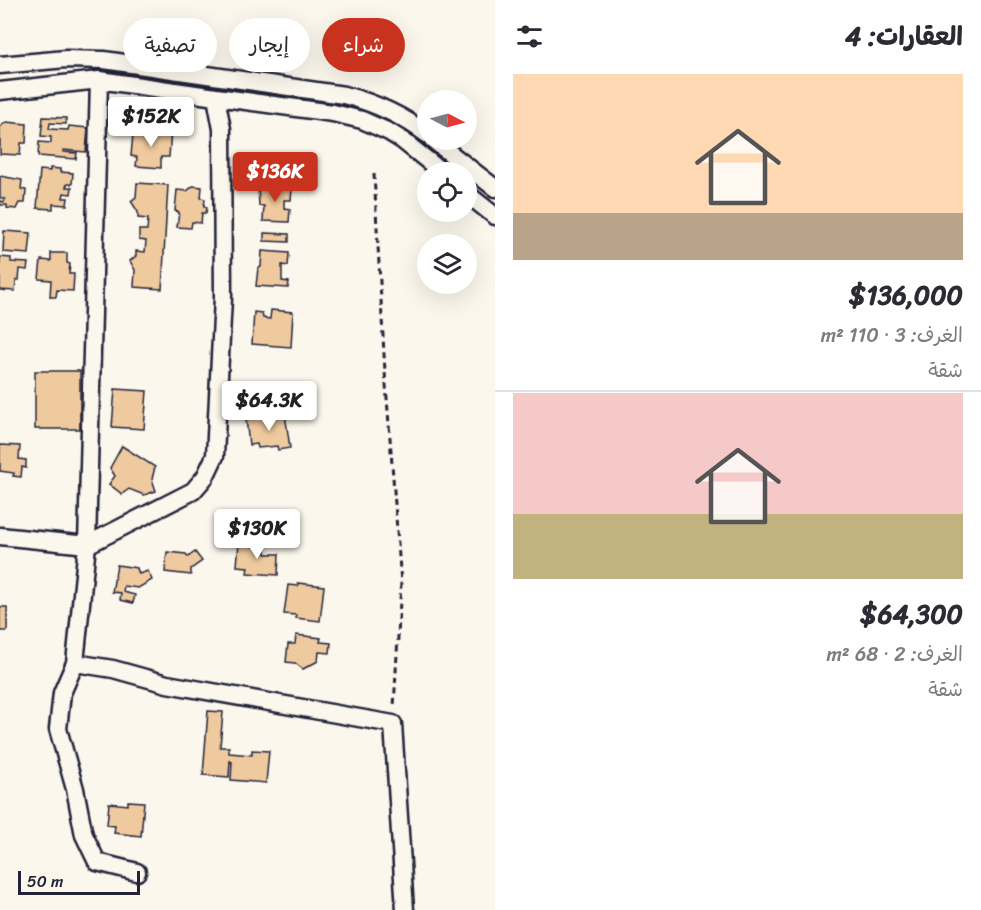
<!DOCTYPE html>
<html lang="ar">
<head>
<meta charset="utf-8">
<style>
  :root { --surface:#fff; --page:#f2f2f3; --text:#2b2b33; --muted:#7c7c81; --line:#e1e1e2; --accent:#c8321e }
  body { margin:0; font-family:Sriracha,"Playpen Sans Arabic",sans-serif; background:var(--page); color:var(--text); direction:rtl; height:100vh; display:flex; flex-direction:column; font-size:22px; white-space:nowrap }
  * { box-sizing:border-box; margin:0 }
  p { font-size:20px; color:var(--muted) }
  .icon { flex:none; width:33px; height:33px; fill:none; stroke:currentColor; stroke-width:2; stroke-linecap:round; stroke-linejoin:round }
  .map { position:relative; flex:1; overflow:hidden; direction:ltr }
  .sheet { display:flex; flex-direction:column; background:var(--surface); width:486px }
  .sheet>* { flex:none }
  .guide { position:absolute; left:18px; top:18px; width:387px; height:54px; direction:rtl; display:flex; gap:12px }
  .needle { width:39px; rotate:96deg }
  .fabs { position:absolute; left:417px; top:90px; display:grid; gap:12px }
  .fabs a { display:grid; place-items:center; width:60px; height:60px; border-radius:50%; background:var(--surface); box-shadow:0 6px 24px #0002; font-size:30px }
  .scale { position:absolute; left:18px; bottom:15px; width:122px; box-sizing:border-box; padding-left:6px; border:3px solid #22223b; border-top:0; font-size:16px; line-height:21px; white-space:nowrap; color:#22223b; -webkit-text-stroke:4px #fbf7ec; paint-order:stroke }
  .price { position:absolute; translate:-50% -51px; padding:0 14px; border-radius:6px; background:#fff; color:#222; font-size:20px; line-height:39px; filter:drop-shadow(0 2px 3px #0008) }
  .price::after { content:''; position:absolute; left:50%; top:36px; width:18px; height:14px; margin-left:-9px; background:inherit; clip-path:polygon(0 0,100% 0,50% 100%) }
  .price.on { background:var(--accent); color:#fff }
  ul { padding:0; list-style:none }
  li { display:grid; align-content:center; gap:12px; height:318px; padding:0 18px }
  li+li { border-top:2px solid var(--line) }
  li span { display:grid; place-items:center; height:186px; border-radius:0px; color:#555 }
  li>.icon { margin-inline-start:auto }
  span .icon { width:108px; height:108px; fill:#fffc; stroke-width:1 }
  li b { font-size:26px }
  h2 { display:flex; justify-content:space-between; align-items:center; height:72px; padding:0 18px; font-size:26px }
  .pill { padding:0 21px; border-radius:27px; background:var(--surface); box-shadow:0 6px 24px #0002; font-size:21px; line-height:54px }
  .pill.on { background:var(--accent); color:#fff }
  main { display:flex; flex:1; min-height:0 }
  .map>svg:first-child { display:block }
  .building { fill:#efca9f; stroke:#22223b; stroke-width:1.5 }
  .lines { fill:none; stroke-linecap:round; stroke-linejoin:round }
  .street-casing { stroke:#22223b; stroke-width:21 }
  .path { stroke:#22223b; stroke-width:3; stroke-dasharray:6 4.5; stroke-linecap:butt }
  .street { stroke:#fbf7ec; stroke-width:16 }
</style>
</head>
<body>
<main>
<section class="sheet">
<h2>العقارات: 4<svg class="icon" aria-label="filters" viewBox="0 0 24 24"><path d="M4 7h16M4 17h16"/><circle cx="9" cy="7" r="2"/><circle cx="15" cy="17" r="2"/></svg></h2>
<ul>
<li><span style="background:linear-gradient(#ffd9b3 75%,#b9a48a 0)"><svg class="icon" aria-label="home" viewBox="0 0 24 24"><path d="M3 11l9-7 9 7M6 9v11h12V9"/></svg></span><div><b>$136,000</b><p>الغرف: 3 · 110 m²</p><p>شقة</p></div></li>
<li><span style="background:linear-gradient(#f6c9c9 65%,#c2b280 0)"><svg class="icon" aria-label="home" viewBox="0 0 24 24"><path d="M3 11l9-7 9 7M6 9v11h12V9"/></svg></span><div><b>$64,300</b><p>الغرف: 2 · 68 m²</p><p>شقة</p></div></li>
</ul>
</section>
<div class="map">
<svg width="495" height="910" viewBox="0 0 495 910">
  <rect width="100%" height="100%" fill="#fbf7ec"/>
  <filter id="ink" filterUnits="userSpaceOnUse"><feTurbulence type="fractalNoise" baseFrequency=".0167" numOctaves="2"/><feDisplacementMap in="SourceGraphic" scale="12" xChannelSelector="R" yChannelSelector="G"/><feConvolveMatrix kernelMatrix="1 2 1 2 8 2 1 2 1" color-interpolation-filters="sRGB"/></filter>
  <g filter="url(#ink)">
    <path class="building" d="M123,106l49,3 -1,12 -48,-3z
      M43,117l23,1v6l-16,-1 -1,6 19,1 1,-4 19,2 -2,24 -23,-2v2l14,1 -1,6 -38,-3 1,-14 12,1v-6l-10,-1z
      M6,122l21,2 -1,19h-5l-1,12 -20,-1v-27z
      M149,129l22,1 -2,27h-8v11l-25,-2 1,-9 -6,-1 2,-22 15,1z
      M50,168l10,1v3l13,1 -1,11h-5l-1,3h6l-1,7 -7,-1 -1,5h5l-1,7 -14,-1v5l-16,-1 3,-38 10,1z
      M0,176l22,4 -1,9 5,1 -1,13h-6l-3,6 -9,-1v-3h-7v-4l4,1 1,-3 -5,-1z
      M137,183l31,2 -6,104 -28,-2 1,-17 -5,-9 6,-5v-5l9,1 1,-11 -7,-1v-10h8l1,-11 -10,-1v-6l-7,-11 5,-4z
      M258,185l26,2v2h8l-1,11h-7v8l6,1 -1,13 -26,-1 1,-15h-5z
      M193,186l9,1 -1,11 4,1 -1,8h3l-1,6h-4l-1,10 -9,-1 -1,6 -14,-1 2,-15 -4,-1 2,-21 10,1z
      M4,231l27,2 -2,21 -26,-2z
      M264,233l25,1v8l-25,-1z
      M262,251l27,2 -1,13 -6,-1v16l7,1 -1,6 -32,-2 2,-18 3,-1z
      M51,253h16v10l3,1 -1,10h5l-1,17 -16,-1 -1,7h-6l1,-17 -12,-1 2,-19 10,1z
      M0,257l11,1v4l17,1 -1,7 -7,-1 -1,11h-3l-1,11 -15,-1z
      M271,310l22,2 -2,35 -39,-3 2,-32 8,1 1,5 7,1z
      M35,371h45v58h-45z
      M115,389l32,2 -3,38 -32,-2z
      M285,414l5,34 -12,2 -1,-4 -19,2 -1,-4 -8,1 -3,-26z
      M0,445l20,1 -1,13 7,1v8l-4,-1 -1,10 -8,-1 1,-3 -14,-2z
      M122,446l33,21 -3,12 4,12 -12,4 -15,-6 -7,5 -13,-10 6,-8 -5,-8z
      M239,542h12v4l15,1v7h13l-1,21 -31,-2 1,-6 -11,-1z
      M167,552l19,2 2,3 7,-5 7,9 -11,8v6l-26,-3z
      M117,565l20,3 2,6 9,-3 4,9 -14,8 -14,-2 -1,6 12,3 -2,8 -13,-3 1,-7 -9,-1z
      M298,583l26,3 -4,35 -24,-3v-3l-12,-1 4,-29 10,1z
      M0,607h7v24h-7z
      M296,635l25,3 -1,4 11,1 -1,10 -11,-1 -1,9 -15,8 -8,-6 -9,-1 2,-18h7z
      M208,711l15,1 -3,35h9v6l23,2v-5l17,1 -3,32 -35,-3 1,-18 -2,-1 -1,16 -26,-2z
      M128,801l16,1 -3,34 -27,-3 1,-7 -8,-1 2,-22 19,2z"/>
    <g class="lines">
      <defs>
        <path id="street" d="M0,65l66,-6 38,1 240,35c31,8 58,20 84,40
          M99,80l-12,465 -12,118 -13,30 -4,36 17,60 9,46 13,27 40,10
          M0,91l99,-11 117,17 6,32 1,169 -8,158 -10,21 -12,14 -106,54 -87,-9
          M216,97l117,16 29,7 27,12 13,8 40,32
          M433,140l62,48
          M466,193l29,23
          M75,663l38,6 54,15 226,40 12,186"/>
      </defs>
      <use href="#street" class="street-casing"/>
      <path class="path" d="M374,174l11,198 16,211 -7,124"/>
      <use href="#street" class="street"/>
    </g>
  </g>
</svg>
<div class="fabs">
<a><svg class="needle" viewBox="-14 -14 28 28"><path d="M0-13l5 13h-10z" fill="#e53935"/><path d="M0 13l5-13h-10z" fill="#7c7c81"/></svg></a>
<a><svg class="icon" aria-label="locate" viewBox="0 0 24 24"><circle cx="12" cy="12" r="6"/><path d="M12 2v4M12 18v4M2 12h4M18 12h4"/></svg></a>
<a><svg class="icon" aria-label="layers" viewBox="0 0 24 24"><path d="M12 4l9 5-9 5-9-5zM3 14l9 5 9-5"/></svg></a>
</div>
<div class="scale">50 m</div>
<b class="price" style="left:151px;top:148px">$152K</b>
<b class="price on" style="left:275px;top:203px">$136K</b>
<b class="price" style="left:269px;top:432px">$64.3K</b>
<b class="price" style="left:257px;top:560px">$130K</b>
<div class="guide">
<a class="pill on">شراء</a>
<a class="pill">إيجار</a>
<a class="pill">تصفية</a>
</div>
</div>
</main>
</body>
</html>
